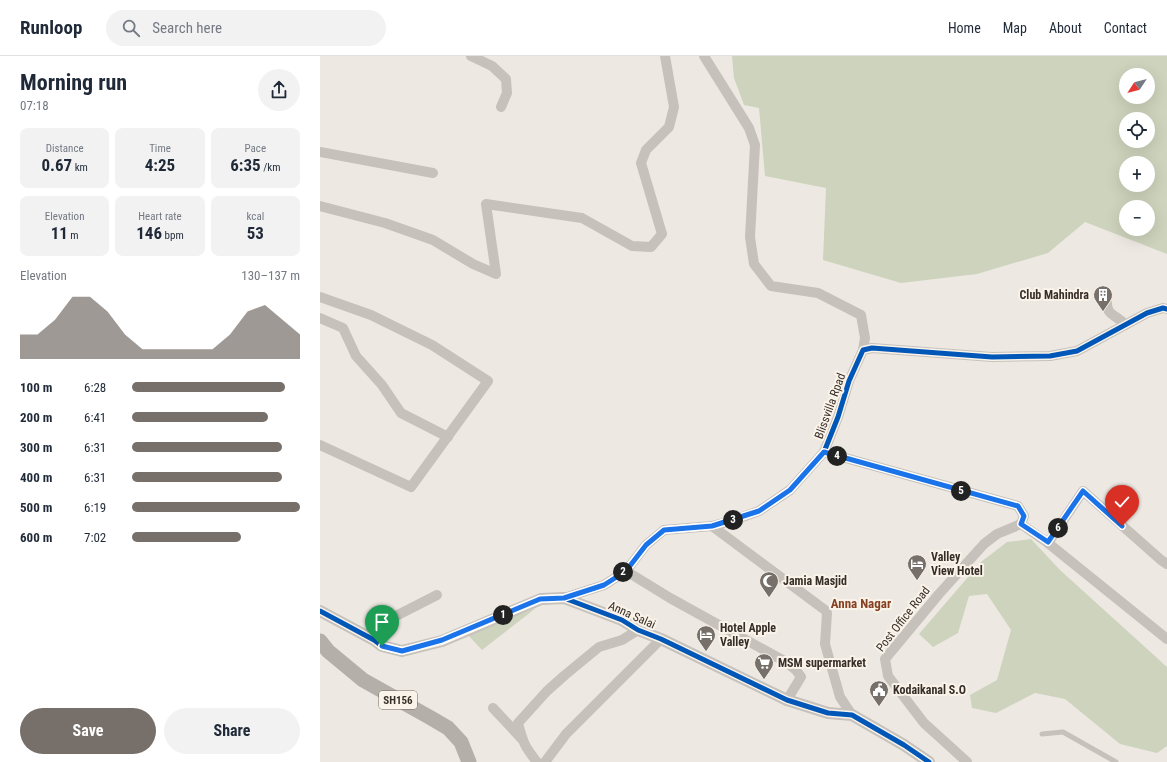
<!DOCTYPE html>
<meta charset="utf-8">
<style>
:root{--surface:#fff;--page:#f2f2f3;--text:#1f2937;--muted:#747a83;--line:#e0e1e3;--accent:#776f6a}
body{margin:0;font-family:"Roboto Condensed",sans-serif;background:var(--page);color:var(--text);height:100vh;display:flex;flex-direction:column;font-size:15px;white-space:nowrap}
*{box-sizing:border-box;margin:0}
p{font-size:13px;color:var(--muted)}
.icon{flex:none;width:22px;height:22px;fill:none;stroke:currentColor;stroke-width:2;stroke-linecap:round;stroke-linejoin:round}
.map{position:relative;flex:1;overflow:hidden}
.side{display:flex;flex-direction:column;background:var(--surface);width:320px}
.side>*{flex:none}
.needle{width:26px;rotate:234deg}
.controls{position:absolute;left:799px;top:12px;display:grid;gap:8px}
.controls a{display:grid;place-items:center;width:36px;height:36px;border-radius:50%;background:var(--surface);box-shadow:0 4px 16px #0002;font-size:20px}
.pin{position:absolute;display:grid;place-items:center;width:34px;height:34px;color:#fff;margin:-41px -17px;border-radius:50% 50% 50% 0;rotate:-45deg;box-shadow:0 0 4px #0007}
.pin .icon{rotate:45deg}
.km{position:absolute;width:20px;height:20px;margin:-10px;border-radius:50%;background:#222;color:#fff;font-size:11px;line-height:20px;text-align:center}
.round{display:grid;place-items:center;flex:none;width:42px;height:42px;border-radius:21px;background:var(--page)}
.headline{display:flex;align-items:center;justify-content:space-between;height:68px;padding:0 20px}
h1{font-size:22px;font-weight:700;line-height:30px}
.metrics{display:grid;grid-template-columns:repeat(3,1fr);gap:6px;height:68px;padding:4px 20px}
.metrics div{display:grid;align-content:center;border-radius:8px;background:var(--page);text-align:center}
.metrics b{font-size:17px;font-weight:700}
.metrics small{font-size:11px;font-weight:400}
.metrics p{font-size:11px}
.chart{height:112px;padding:8px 20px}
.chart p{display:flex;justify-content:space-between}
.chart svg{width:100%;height:72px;margin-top:4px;fill:var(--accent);opacity:.7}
.action{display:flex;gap:8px;margin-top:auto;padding:8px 20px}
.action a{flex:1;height:46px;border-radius:24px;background:var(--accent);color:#fff;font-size:16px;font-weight:700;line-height:46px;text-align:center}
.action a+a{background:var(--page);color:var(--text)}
ul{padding:0 20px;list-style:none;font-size:13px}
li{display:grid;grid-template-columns:64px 48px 1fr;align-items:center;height:30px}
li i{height:10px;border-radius:5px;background:var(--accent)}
header{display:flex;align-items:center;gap:24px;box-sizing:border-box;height:56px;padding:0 20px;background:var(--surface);border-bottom:1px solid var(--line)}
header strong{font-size:19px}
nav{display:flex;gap:22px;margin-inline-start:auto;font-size:14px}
.search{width:280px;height:36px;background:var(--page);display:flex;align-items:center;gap:10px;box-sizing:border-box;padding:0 14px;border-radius:22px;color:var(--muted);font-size:15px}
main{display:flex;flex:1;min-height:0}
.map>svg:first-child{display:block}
.green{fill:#cdd3bc;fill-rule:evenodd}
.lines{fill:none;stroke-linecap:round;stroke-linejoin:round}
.service{stroke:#c6c1bb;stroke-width:5}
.minor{stroke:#c6c1bb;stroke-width:10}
.tertiary{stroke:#c6c1bb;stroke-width:12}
.primary{stroke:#b5afaa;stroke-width:15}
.cycleway-casing{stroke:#faf3e9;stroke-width:8}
.cycleway{stroke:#0057b8;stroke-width:5}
.route-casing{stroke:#fff;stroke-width:8}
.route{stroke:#1a73e8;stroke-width:5}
.labels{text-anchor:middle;stroke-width:4;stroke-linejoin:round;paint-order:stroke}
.shield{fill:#faf3e9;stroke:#726963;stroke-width:1}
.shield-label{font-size:11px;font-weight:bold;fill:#372e29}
.poi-label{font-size:12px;font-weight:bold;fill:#372e29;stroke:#faf3e9;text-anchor:start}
.street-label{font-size:12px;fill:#372e29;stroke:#faf3e9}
.neighbourhood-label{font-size:13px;font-weight:bold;fill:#864022;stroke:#faf3e9}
</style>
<header>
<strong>Runloop</strong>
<div class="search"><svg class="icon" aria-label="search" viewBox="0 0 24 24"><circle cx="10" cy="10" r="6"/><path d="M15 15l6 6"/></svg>Search here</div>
<nav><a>Home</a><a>Map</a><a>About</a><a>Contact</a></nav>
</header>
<main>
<section class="side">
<div class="headline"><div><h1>Morning run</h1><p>07:18</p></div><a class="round"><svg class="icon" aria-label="share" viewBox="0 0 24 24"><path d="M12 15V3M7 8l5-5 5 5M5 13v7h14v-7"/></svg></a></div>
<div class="metrics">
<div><p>Distance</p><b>0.67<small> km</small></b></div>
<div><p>Time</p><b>4:25</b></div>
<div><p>Pace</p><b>6:35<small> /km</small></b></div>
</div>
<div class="metrics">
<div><p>Elevation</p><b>11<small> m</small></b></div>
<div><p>Heart rate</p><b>146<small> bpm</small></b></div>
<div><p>kcal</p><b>53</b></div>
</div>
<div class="chart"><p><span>Elevation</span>130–137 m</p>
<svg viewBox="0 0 160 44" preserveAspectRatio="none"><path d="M0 44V29L10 29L20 20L30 6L40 6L50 15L60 29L70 38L80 38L90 38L100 38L110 38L120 29L130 15L140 11L150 20L160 29V44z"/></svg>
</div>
<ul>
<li><b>100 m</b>6:28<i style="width:91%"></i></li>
<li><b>200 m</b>6:41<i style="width:81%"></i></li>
<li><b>300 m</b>6:31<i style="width:89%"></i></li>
<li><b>400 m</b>6:31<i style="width:89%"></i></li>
<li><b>500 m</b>6:19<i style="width:100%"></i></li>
<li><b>600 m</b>7:02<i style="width:65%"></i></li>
</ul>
<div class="action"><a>Save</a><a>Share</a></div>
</section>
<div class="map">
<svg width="847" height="706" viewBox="0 0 847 706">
<rect width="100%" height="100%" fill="#ede9e2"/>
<!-- green -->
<g class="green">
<path d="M412 0H847V198L765 166 728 197 657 218 581 227 503 204 506 132 445 120 439 52 424 49 414 22ZM806 19H828V41H806ZM806 63H828V85H806ZM806 107H828V129H806ZM806 151H828V173H806Z"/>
<polygon points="711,483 740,514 847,611 847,690 837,697 800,688 745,643 715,637 676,657 652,652 650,639 677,624 691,574 667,538 649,540 638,577 613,591 599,578 661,506 687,486"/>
<polygon points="216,552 162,594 147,578"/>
</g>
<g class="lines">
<!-- service -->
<polyline class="service" points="722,678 743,676 796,706"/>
<!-- minor -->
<g class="minor">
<polyline points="151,0 172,10 186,23 187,37 181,51"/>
<polyline points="384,0 429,72 435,89 430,181 434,208 451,230 498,237 541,259 545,282 543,294"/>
<polyline points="0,96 113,117"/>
<polyline points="0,150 65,167 113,184 153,208 176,218 166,148 262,162 312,190 331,191 342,178 321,107 326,94 349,71 354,51 345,0"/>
<polyline points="0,241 51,259 112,289 168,325 91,431 0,389"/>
<path d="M787 247C787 258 793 258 800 264 802 265 803 267 805 269"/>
<polyline points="0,262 23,272 36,300 62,329 81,357 128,381"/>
<polyline points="504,396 698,450 704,460 701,468"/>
<polyline points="701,468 728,487 847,583"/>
<polyline points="392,470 505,554 507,557 505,588 520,641 532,659"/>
<polyline points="728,487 763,435 841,504 847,508"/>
<polyline points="306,515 350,542 466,606 476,614 481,621 467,644"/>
<polyline points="244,542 284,529 306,515 326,489 344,474 392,470 414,464 439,455 470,434 504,396 518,361 529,325 543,294 552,292 672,301 730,300 757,295 827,257 843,252 847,253"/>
<polyline points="54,584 68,564 117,539"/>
<polyline points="173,652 201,682"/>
<path d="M217 706C205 691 203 687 198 667L227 635 245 619 279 591 302 584 318 574"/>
<polyline points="225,706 246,678 341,583"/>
<polyline points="647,706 604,667 568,620 565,603 619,538 664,488 677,478 701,468"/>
</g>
<!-- tertiary -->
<polyline class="tertiary" points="0,555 54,584 62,590 82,595 122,585 221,543 244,542 302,564 318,574 341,583 467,644 508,657 532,659 584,689 609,706"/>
<!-- primary -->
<polyline class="primary" points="0,585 8,595 43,624 111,662 128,672 141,686 149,706"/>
<!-- cycleway casing -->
<g class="cycleway-casing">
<g id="cycleway">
<polyline points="244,542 284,529 306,515 326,489 344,474 392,470 414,464 439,455 470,434 504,396 518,361 529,325 543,294 552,292 672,301 730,300 757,295 827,257 843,252 847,253"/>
<polyline points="0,555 54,584 62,590 82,595 122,585 221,543 244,542 302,564 318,574 341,583 467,644 508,657 532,659 584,689 609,706"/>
</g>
</g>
<!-- cycleway -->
<use href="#cycleway" class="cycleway"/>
</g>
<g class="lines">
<!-- route casing -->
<g class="route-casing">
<polyline id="route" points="62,590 82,595 122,584 220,543 244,542 284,529 306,515 326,489 344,474 392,470 439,455 470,434 504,396 698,450 704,460 701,468 728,486 763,435 802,470"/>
</g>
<!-- route -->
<use href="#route" class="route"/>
</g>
<!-- icons -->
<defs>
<g id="building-pin" transform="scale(1)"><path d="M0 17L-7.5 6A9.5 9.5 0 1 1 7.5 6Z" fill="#776f6a" stroke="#faf3e9"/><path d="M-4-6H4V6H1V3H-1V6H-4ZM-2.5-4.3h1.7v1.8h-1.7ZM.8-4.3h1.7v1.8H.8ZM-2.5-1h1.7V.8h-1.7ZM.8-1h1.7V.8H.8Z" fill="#fff"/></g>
<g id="hotel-pin" transform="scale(1)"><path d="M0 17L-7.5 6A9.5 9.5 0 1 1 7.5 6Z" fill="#776f6a" stroke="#faf3e9"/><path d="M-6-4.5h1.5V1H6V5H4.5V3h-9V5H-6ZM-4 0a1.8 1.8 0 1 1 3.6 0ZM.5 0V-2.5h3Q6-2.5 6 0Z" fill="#fff"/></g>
<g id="mosque-pin" transform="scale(1)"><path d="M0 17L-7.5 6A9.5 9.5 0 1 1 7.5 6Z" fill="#776f6a" stroke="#faf3e9"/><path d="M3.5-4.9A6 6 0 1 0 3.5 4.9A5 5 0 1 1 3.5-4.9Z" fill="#fff"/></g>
<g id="supermarket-pin" transform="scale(1)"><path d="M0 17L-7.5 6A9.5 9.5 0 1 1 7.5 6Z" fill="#776f6a" stroke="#faf3e9"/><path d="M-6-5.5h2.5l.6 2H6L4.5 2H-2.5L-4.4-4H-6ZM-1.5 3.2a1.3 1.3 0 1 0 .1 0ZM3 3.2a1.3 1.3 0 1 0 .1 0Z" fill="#fff"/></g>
<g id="civic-pin" transform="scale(1)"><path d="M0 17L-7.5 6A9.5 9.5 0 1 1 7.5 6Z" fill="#776f6a" stroke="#faf3e9"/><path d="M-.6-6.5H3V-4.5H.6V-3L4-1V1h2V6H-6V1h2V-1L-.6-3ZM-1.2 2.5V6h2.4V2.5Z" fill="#fff"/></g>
</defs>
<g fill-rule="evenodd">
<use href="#building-pin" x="783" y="239"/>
<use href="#hotel-pin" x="597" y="508"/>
<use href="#mosque-pin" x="449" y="525"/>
<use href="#hotel-pin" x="386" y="579"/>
<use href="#supermarket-pin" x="444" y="607"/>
<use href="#civic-pin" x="559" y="634"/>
</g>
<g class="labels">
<!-- shield labels -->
<rect class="shield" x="59" y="635" width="38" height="18" rx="3"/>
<g class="shield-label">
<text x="78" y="648">SH156</text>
</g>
<!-- poi labels -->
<g class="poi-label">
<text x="769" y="243" text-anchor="end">Club Mahindra</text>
<text x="611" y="505">Valley<tspan x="611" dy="14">View Hotel</tspan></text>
<text x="463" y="529">Jamia Masjid</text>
<text x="400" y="576">Hotel Apple<tspan x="400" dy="14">Valley</tspan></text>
<text x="458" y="611">MSM supermarket</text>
<text x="573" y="638">Kodaikanal S.O</text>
</g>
<!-- street labels -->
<g class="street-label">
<text transform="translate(510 350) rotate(-70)" y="4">Blissvilla Rpad</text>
<text transform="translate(312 559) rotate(24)" y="4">Anna Salai</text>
<text transform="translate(583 563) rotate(-52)" y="4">Post Office Road</text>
</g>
<!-- neighbourhood labels -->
<g class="neighbourhood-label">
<text x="541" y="552">Anna Nagar</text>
</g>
</g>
</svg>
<div class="controls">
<a><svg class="needle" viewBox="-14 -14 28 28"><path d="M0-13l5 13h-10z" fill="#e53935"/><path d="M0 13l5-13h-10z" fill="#747a83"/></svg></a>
<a><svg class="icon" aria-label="locate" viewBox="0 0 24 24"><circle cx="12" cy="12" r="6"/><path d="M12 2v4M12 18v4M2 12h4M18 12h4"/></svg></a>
<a>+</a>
<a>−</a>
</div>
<div class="pin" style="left:62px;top:590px;background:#1e9e55"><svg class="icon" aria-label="arrive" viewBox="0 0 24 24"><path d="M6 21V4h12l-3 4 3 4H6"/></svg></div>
<div class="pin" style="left:802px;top:470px;background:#d93025"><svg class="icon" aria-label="check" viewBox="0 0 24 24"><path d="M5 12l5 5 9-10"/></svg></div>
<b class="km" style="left:183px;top:559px">1</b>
<b class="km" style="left:303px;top:516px">2</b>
<b class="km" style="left:413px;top:464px">3</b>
<b class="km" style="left:517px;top:400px">4</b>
<b class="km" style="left:641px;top:435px">5</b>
<b class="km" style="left:738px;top:472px">6</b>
</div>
</main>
